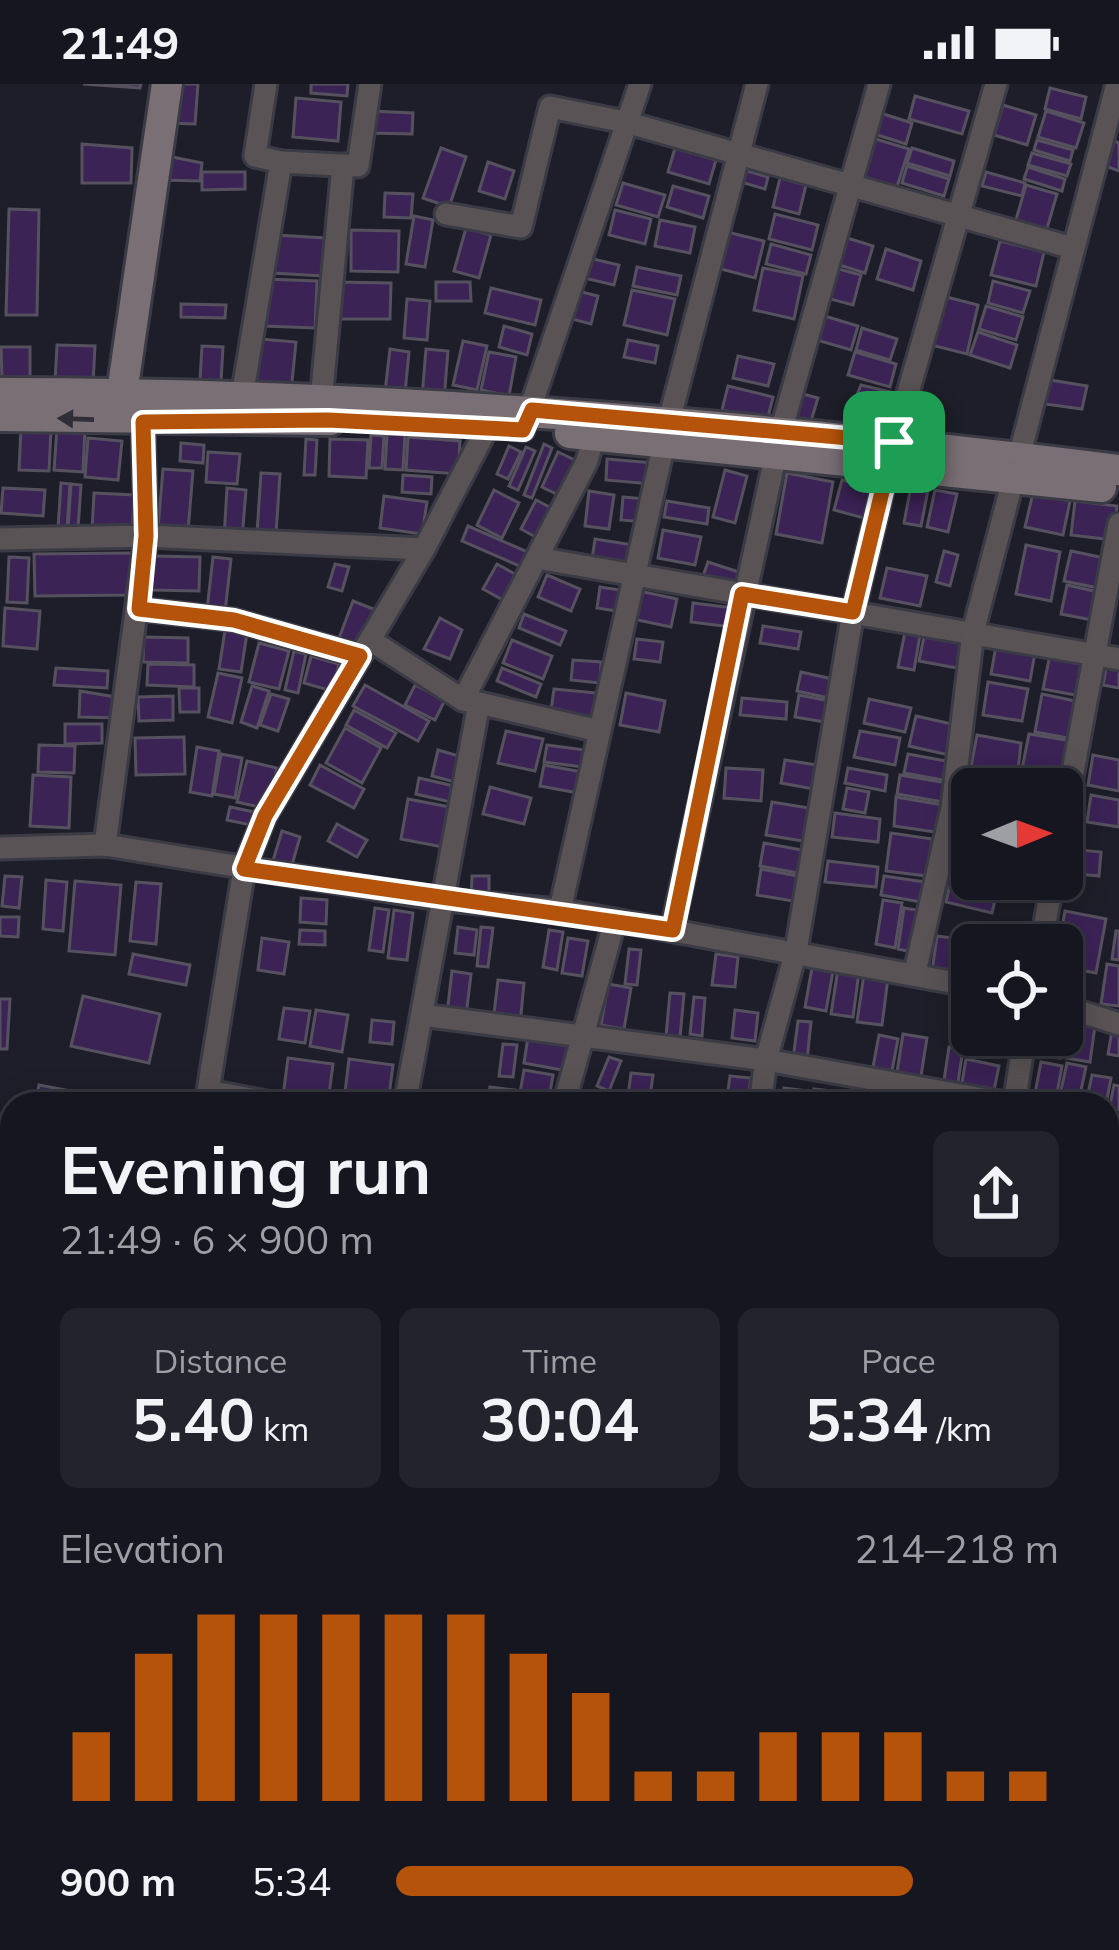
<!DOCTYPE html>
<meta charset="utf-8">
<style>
:root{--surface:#161620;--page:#23232d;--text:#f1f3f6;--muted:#9e9fa5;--line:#35353e;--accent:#b45309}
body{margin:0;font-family:Mulish,sans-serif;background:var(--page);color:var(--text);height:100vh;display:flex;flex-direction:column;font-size:45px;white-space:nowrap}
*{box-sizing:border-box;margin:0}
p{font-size:39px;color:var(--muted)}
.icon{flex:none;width:66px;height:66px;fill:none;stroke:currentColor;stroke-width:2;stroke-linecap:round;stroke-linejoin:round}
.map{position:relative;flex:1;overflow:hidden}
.panel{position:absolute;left:0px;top:1008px;width:1119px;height:858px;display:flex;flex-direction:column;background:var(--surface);border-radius:36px 36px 0 0;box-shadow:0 6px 30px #0003,0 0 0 3px var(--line)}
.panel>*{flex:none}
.needle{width:78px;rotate:89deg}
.tools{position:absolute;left:951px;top:684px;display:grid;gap:24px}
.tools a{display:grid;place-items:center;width:132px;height:132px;border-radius:18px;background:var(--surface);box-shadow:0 6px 30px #0003,0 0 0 3px var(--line);font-size:60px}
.pin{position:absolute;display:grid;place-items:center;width:102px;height:102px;color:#fff;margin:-51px;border-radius:24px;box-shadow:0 6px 18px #0006}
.round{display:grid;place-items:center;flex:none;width:126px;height:126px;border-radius:18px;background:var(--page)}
.overview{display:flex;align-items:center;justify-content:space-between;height:204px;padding:0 60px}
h1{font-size:66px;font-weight:700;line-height:90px}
.figures{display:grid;grid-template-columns:repeat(3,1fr);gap:18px;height:204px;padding:12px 60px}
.figures div{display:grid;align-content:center;border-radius:18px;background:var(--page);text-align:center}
.figures b{font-size:60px;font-weight:700}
.figures small{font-size:33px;font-weight:400}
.figures p{font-size:33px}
.chart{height:336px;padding:24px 60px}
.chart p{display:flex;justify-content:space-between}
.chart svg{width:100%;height:216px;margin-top:12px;stroke:var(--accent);stroke-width:6}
ul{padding:0 60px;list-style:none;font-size:39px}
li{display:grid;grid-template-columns:192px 144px 1fr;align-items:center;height:90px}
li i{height:30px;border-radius:15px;background:var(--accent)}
.status{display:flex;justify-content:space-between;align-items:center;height:84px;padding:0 60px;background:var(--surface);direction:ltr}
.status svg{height:33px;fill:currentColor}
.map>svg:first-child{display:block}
.building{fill:#3b2356;stroke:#56515e;stroke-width:3}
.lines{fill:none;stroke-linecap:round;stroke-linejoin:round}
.street-casing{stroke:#3b3b46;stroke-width:27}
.secondary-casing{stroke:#3b3b46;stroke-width:36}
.street{stroke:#595356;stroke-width:21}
.secondary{stroke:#796f75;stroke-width:30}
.oneway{fill:#302e39}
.route-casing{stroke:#fff;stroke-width:24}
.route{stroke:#b45309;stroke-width:15}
</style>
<div class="status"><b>21:49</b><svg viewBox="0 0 49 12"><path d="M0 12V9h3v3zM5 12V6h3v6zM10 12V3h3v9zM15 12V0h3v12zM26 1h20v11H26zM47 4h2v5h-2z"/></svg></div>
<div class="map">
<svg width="1119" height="1866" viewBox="0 0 1119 1866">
<rect width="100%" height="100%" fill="#1e1e2a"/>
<!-- building -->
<g class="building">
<polygon points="83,0 141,0 140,4"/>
<polygon points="170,0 198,0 195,40 166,39"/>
<polygon points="311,0 348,0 347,12 311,9"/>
<polygon points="1050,4 1086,13 1081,35 1045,25"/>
<polygon points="915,12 969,27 962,50 909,35"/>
<polygon points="296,14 341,18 338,57 293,53"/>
<polygon points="1003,21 1036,31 1027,61 994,51"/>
<polygon points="370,27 413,29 412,50 369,49"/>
<polygon points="874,27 912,39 906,60 868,48"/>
<polygon points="1046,27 1084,39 1076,64 1038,53"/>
<polygon points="869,53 909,65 896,106 857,94"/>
<polygon points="1037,56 1073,66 1070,77 1034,66"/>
<polygon points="1112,56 1119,59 1119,87 1106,82"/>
<polygon points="82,60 132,64 131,99 82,99"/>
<polygon points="441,64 466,73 449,123 423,114"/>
<polygon points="675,64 716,76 709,100 668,88"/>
<polygon points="912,64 954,77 950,92 907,79"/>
<polygon points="1032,69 1071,80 1067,92 1028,81"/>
<polygon points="167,72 202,79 200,97 161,96"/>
<polygon points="488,78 514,87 505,115 479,107"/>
<polygon points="907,82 949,95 944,112 902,99"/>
<polygon points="1028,83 1065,95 1062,107 1024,95"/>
<polygon points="744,86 768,93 765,105 741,98"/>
<polygon points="202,88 245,88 245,105 202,106"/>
<polygon points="986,88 1025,99 1022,112 982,102"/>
<polygon points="780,94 806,101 799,130 773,123"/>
<polygon points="623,99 665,111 658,133 616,121"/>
<polygon points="1026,101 1057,110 1046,148 1015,139"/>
<polygon points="673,102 709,112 703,134 667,123"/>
<polygon points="385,109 413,110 411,134 384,133"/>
<polygon points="9,125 39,126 37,231 6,231"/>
<polygon points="615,126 651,135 645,160 609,151"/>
<polygon points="775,130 818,141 812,166 769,155"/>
<polygon points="414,132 433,136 425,183 406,180"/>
<polygon points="660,136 695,143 690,169 655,162"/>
<polygon points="466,144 491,151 479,194 454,187"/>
<polygon points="351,146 399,147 398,188 351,187"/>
<polygon points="727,148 764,157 755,194 717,184"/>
<polygon points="276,151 325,154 323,192 273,189"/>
<polygon points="841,152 873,162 865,189 833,179"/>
<polygon points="1000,157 1044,168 1036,202 991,191"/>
<polygon points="771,160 811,171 806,190 766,180"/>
<polygon points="886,165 921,177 913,206 877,195"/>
<polygon points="589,174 619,181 614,201 584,194"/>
<polygon points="637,183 681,192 677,211 633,202"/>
<polygon points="831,183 861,191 853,221 823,213"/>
<polygon points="763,184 803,192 794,235 754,226"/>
<polygon points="265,195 317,197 315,244 264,242"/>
<polygon points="993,197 1030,207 1023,229 988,219"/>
<polygon points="334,198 391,199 390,235 334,235"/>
<polygon points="436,198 470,198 471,217 436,217"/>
<polygon points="491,204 541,216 535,241 485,229"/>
<polygon points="574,206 598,212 591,240 568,234"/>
<polygon points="632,206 675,215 667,251 624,241"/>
<polygon points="939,211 978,221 967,270 927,260"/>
<polygon points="407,215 430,217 427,256 404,254"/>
<polygon points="181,220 226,221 225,234 181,233"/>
<polygon points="986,222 1023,233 1016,256 979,245"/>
<polygon points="818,230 858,242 851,266 810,254"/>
<polygon points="504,242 532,250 527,271 499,263"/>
<polygon points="862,244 897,255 890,276 856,266"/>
<polygon points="978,248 1017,261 1010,284 970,271"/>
<polygon points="260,255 296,258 291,308 256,306"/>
<polygon points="628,256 658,262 655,279 624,273"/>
<polygon points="463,257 487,262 477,306 453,301"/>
<polygon points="57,261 95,262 93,299 55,298"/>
<polygon points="202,262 223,263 221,297 200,296"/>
<polygon points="1,263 30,263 30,297 2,297"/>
<polygon points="390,265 409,268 404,319 384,316"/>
<polygon points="426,265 448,267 444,315 422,313"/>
<polygon points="489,268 516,273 509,312 481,306"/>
<polygon points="855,268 896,280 890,303 848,291"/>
<polygon points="738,272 774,280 768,302 733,294"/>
<polygon points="1044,295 1087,302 1082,325 1038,319"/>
<polygon points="861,301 891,308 880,341 849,330"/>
<polygon points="728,302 773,313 767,337 722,326"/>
<polygon points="796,308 818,314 808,347 786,341"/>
<polygon points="21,344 51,346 49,387 19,386"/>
<polygon points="57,344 85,345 83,388 54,386"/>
<polygon points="387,350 405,351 403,386 385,385"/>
<polygon points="371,351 384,352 382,384 369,384"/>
<polygon points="408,353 460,357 458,390 406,386"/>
<polygon points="88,354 122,357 118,396 85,393"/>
<polygon points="306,355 317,356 315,391 304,391"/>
<polygon points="330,355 368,356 366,394 329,392"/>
<polygon points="181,359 204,361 203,379 180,377"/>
<polygon points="544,360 552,364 532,414 524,411"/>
<polygon points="509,362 521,368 508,395 497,390"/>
<polygon points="526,363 535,367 518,406 509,402"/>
<polygon points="208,368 240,370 237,400 206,398"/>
<polygon points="558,368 581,379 565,414 542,403"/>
<polygon points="607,375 655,379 651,400 606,396"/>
<polygon points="163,385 193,387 188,447 158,444"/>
<polygon points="725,386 747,392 735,439 713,433"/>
<polygon points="261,389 280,390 276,450 257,449"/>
<polygon points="787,389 833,398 822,459 776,450"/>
<polygon points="403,391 432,393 431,410 402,408"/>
<polygon points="842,396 879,405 871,436 834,426"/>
<polygon points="61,399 70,400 67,445 58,444"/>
<polygon points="71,400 81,401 78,445 68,444"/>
<polygon points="911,402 928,406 921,442 904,439"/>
<polygon points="3,404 45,406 43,432 1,429"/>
<polygon points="227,404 246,406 242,455 224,454"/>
<polygon points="494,406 519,419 502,454 477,441"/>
<polygon points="935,406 957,410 948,448 927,443"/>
<polygon points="589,407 614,411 609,445 585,442"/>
<polygon points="94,409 134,411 132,449 92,446"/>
<polygon points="1033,409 1070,417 1063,451 1025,443"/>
<polygon points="384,412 427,418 422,450 380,444"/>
<polygon points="623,413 646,415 644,438 621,436"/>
<polygon points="536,416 557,427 541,456 521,445"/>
<polygon points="667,417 709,424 707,440 664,433"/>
<polygon points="1075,417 1117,422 1113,456 1071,451"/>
<polygon points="468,442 530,469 524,484 462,457"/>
<polygon points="663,446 701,453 695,481 658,474"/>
<polygon points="595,455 633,461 628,495 590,489"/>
<polygon points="1026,461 1060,468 1051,517 1016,510"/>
<polygon points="944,467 958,471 950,502 936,498"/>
<polygon points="1071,467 1109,475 1103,505 1064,497"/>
<polygon points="133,469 133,511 35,512 34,470"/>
<polygon points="152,472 200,473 199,507 151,506"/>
<polygon points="9,473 29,474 27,519 7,518"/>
<polygon points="213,473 231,475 225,528 207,526"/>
<polygon points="708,478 745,490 740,506 702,495"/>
<polygon points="335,480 349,483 342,507 328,503"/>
<polygon points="497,480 524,495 510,520 483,505"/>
<polygon points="887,484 927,492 920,522 880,514"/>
<polygon points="547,491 580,505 571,527 538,513"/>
<polygon points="1067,501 1103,509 1097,537 1061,530"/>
<polygon points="600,503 626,507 623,528 597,524"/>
<polygon points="639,507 677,515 671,543 633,535"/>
<polygon points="353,517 376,526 361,566 338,557"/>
<polygon points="693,519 734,524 732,543 691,538"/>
<polygon points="5,524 40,527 37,565 3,562"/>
<polygon points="524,530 566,547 560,561 519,544"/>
<polygon points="440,534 462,546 450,575 424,565"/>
<polygon points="763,542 801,548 798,565 760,559"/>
<polygon points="225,546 247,549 241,588 219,585"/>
<polygon points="905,548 920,551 914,586 898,583"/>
<polygon points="925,548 963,555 957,584 919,577"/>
<polygon points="144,553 188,554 188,579 143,578"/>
<polygon points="637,555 663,558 660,578 634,575"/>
<polygon points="512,556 552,572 543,595 503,579"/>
<polygon points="997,556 1036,563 1030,597 991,590"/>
<polygon points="259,559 289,567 279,605 249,598"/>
<polygon points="1052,561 1084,567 1075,611 1043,605"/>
<polygon points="294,567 306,570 298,609 285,606"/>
<polygon points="311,572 339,580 332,607 304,599"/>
<polygon points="573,576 601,578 600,599 571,596"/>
<polygon points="1107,579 1119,582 1119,604 1103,601"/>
<polygon points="148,580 194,581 194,603 147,601"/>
<polygon points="56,584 108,587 107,604 54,601"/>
<polygon points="502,584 541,600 536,613 497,597"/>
<polygon points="801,588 837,596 833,615 797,607"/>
<polygon points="218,589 242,594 232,639 208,633"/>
<polygon points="988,598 1028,605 1022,637 983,631"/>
<polygon points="365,601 429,637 418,657 353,622"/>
<polygon points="415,601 445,616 435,636 405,621"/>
<polygon points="252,602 269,607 257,644 241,638"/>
<polygon points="179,604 199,604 199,628 180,628"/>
<polygon points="554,605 597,609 594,638 550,633"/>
<polygon points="80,607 122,614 121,634 79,633"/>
<polygon points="626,609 665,617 659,648 620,641"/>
<polygon points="271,610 289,615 278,647 260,641"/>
<polygon points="1042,610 1075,617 1068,654 1035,648"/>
<polygon points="799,611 835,618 831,639 795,633"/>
<polygon points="173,612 173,636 139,637 138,613"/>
<polygon points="742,614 787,618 786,635 740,631"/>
<polygon points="869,615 911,624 905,648 864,639"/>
<polygon points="354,626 396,649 387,664 346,641"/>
<polygon points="916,632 956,641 949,671 909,662"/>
<polygon points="65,640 102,640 102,659 65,660"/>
<polygon points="345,644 381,664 362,699 326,679"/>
<polygon points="506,647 543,655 535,687 498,679"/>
<polygon points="860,647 900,654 895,681 854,673"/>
<polygon points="1029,650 1072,657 1065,693 1022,685"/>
<polygon points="977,651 1021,659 1016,705 966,709"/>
<polygon points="184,653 185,690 136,691 135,654"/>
<polygon points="39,661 75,662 74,689 38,688"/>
<polygon points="547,661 585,666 583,683 544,678"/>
<polygon points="197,663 219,667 212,712 190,708"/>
<polygon points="438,666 466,674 459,699 432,692"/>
<polygon points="221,670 242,674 235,714 214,710"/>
<polygon points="908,670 946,677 943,696 904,689"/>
<polygon points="1093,671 1119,676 1119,707 1088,701"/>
<polygon points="785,676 823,682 819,706 781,699"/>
<polygon points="247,677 277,684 268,725 237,718"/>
<polygon points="320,681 364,705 354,724 310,701"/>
<polygon points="544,681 582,688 578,709 540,702"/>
<polygon points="726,684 763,686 761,717 724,714"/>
<polygon points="848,684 887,691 885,707 845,699"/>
<polygon points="1021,690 1059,697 1058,705 1019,705"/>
<polygon points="33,691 71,693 69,744 30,742"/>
<polygon points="900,691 947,699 943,718 897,710"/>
<polygon points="419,694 458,703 455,719 416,710"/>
<polygon points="490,703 531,714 524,740 483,730"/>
<polygon points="847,704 869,708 865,729 843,725"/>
<polygon points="1091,711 1119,716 1119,743 1087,738"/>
<polygon points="896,713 943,721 942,749 894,742"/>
<polygon points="408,715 455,724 448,764 401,755"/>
<polygon points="772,718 815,725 809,758 766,751"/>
<polygon points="230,723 259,729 256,742 227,736"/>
<polygon points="835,729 880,735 878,758 832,753"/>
<polygon points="965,738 972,739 972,774 959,771"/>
<polygon points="337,740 367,756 357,773 328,757"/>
<polygon points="282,747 300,753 290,788 271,783"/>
<polygon points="891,749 932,755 927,792 886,787"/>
<polygon points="764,759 807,767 803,790 760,782"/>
<polygon points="1080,766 1101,768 1099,792 1077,790"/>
<polygon points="828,777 878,783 876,803 825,798"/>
<polygon points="955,778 972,782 972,795 1000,795 992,829 946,818"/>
<polygon points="761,785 803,793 799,818 757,811"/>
<polygon points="5,792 22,793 19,824 2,822"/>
<polygon points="472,792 489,792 489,815 471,815"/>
<polygon points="884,792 925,798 921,818 881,811"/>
<polygon points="46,796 67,798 63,847 43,845"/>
<polygon points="75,797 121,801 115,871 69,867"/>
<polygon points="136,798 161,800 156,860 130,857"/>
<polygon points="301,814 327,816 326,840 300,838"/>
<polygon points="883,816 902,819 895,864 876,860"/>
<polygon points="375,824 389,826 383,868 369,866"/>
<polygon points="904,824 923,827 916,869 898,865"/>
<polygon points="394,826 413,829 407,876 388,874"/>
<polygon points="1065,827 1106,835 1096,889 1062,883 1059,861"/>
<polygon points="0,833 19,833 18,853 0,852"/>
<polygon points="458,843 477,846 474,871 455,869"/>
<polygon points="481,843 493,844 488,883 477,882"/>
<polygon points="300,846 325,847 325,861 299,860"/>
<polygon points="549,846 563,848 557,886 543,883"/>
<polygon points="1116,847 1119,847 1119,876 1112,875"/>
<polygon points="937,852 983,858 972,861 972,894 932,888"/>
<polygon points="262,854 289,858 284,890 258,886"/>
<polygon points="568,854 588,857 582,892 562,889"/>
<polygon points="629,865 641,866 637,901 625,900"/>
<polygon points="133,870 190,881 186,901 129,890"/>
<polygon points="716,870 738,873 735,903 712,901"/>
<polygon points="1107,880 1119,882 1119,922 1101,920"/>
<polygon points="812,884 833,887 826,927 805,923"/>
<polygon points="838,885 859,888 853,933 831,930"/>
<polygon points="452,887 471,890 466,932 447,930"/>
<polygon points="864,890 888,894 882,941 857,938"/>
<polygon points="498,896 524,899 520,941 493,938"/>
<polygon points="608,900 631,904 624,945 601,941"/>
<polygon points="670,909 684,910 680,953 666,952"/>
<polygon points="83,912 160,930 149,979 71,962"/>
<polygon points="694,913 705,914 702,952 690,950"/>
<polygon points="0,915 10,915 7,965 0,965"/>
<polygon points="284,924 310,927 305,959 279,955"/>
<polygon points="316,926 348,931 342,968 310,962"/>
<polygon points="735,926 758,929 755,957 732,954"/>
<polygon points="1062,932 1066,933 1060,974 1036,970 1038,951 1062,951"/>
<polygon points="372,936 394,938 392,960 370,958"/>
<polygon points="798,937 811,938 807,976 793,975"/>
<polygon points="1072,938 1095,942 1090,978 1066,974"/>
<polygon points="1112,947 1119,948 1119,972 1108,970"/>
<polygon points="968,949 993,953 991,969 966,965"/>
<polygon points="903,950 927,954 920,998 896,995"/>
<polygon points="879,951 898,955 891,992 872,988"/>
<polygon points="528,953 571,961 567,987 524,979"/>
<polygon points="503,960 517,961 513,993 499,992"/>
<polygon points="949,963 963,965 957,1005 943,1003"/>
<polygon points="609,973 621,977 609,1007 597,1002"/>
<polygon points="288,974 333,980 328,1018 283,1012"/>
<polygon points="349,975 393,981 388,1020 344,1017"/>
<polygon points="966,975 999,982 993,1011 961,1004"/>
<polygon points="1041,978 1062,982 1055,1020 1033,1020"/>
<polygon points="1067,979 1086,983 1078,1020 1058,1020"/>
<polygon points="524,986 553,991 548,1020 518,1020"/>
<polygon points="631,989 653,991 649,1020 627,1020"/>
<polygon points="1092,991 1111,994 1106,1020 1086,1020"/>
<polygon points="730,992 751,994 747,1020 726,1020"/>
<polygon points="39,1001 81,1009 79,1020 35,1020"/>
<polygon points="1114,1001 1119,1002 1119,1028 1109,1026"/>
<polygon points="490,1003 515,1006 513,1020 487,1020"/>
<polygon points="784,1004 808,1007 807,1020 782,1020"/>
<polygon points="814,1005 824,1006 823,1020 812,1020"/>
<polygon points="828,1010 849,1013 848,1020 827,1020"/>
<polygon points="12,1358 12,1374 0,1377 0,1362"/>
<polygon points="1107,1365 1119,1373 1107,1393"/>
<polygon points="1119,1435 1119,1473 1107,1463 1107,1450"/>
<polygon points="1107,1470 1119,1482 1110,1492 1107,1489"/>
<polygon points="1110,1627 1119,1637 1119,1658 1113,1663 1107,1655"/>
<polygon points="0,1700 7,1700 8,1726 0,1726"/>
<polygon points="1113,1747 1119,1752 1119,1785 1107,1775 1107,1753"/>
<polygon points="0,1779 12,1783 12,1803 0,1799"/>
<polygon points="0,1801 12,1805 13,1866 0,1866"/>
<polygon points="636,1854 671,1854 664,1866 629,1866"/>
<polygon points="737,1854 772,1854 762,1866 746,1866"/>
<polygon points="896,1854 916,1854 927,1866 884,1866"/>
<polygon points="923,1854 950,1854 960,1864 935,1866"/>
<polygon points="1029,1854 1055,1854 1068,1866 1018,1866"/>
</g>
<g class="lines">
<!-- street casing -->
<g class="street-casing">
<g id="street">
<polyline points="281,78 358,82 370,0"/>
<polyline points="446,130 521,143 550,23 625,38 1073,164"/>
<polyline points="242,313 281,78 255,72 266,0"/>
<polyline points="321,317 343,81"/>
<polyline points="523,346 640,0"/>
<polyline points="0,455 146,452 424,465"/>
<polyline points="537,474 1119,575"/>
<polyline points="138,525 234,536 360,572"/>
<polyline points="370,556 463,616"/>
<polyline points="479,619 463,616 587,377 597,341"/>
<polyline points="1062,747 1119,440"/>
<polyline points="105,761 146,452 143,338"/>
<polyline points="0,764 105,761 445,816 560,826 972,902"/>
<polyline points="560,826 669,337 757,0"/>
<polyline points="672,846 780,351 879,0"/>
<polyline points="1041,861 1053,795"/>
<polyline points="915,888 952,724 973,548 1117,0"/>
<polyline points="1062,922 1119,940"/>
<polyline points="422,931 766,976 1011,1020"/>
<polyline points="277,1020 208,1007 244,785 265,732 424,465 487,344"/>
<polyline points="405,1020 479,619 599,647"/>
<polyline points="564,1020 615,836"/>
<polyline points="760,1020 766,976 796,867 853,528 894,358 996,0"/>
<polyline points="1014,1020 1025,951"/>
<polyline points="1107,1039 1119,1041"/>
<polyline points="0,1106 12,1108"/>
<polyline points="0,1216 12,1219"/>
<polyline points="1107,1510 1119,1496"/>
<polyline points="0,1596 12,1595"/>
<polyline points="1107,1617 1119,1603"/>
<polyline points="1107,1715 1119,1701"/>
<polyline points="0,1736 12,1738"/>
<polyline points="1107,1827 1119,1814"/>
<polyline points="143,1854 177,1866"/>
<polyline points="611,1854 620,1862"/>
<polyline points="47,1866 55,1854"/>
<polyline points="700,1866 714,1854"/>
<polyline points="887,1866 897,1854"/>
<polyline points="975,1866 986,1854"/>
<polyline points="1072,1866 1083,1854"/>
</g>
</g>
<!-- secondary casing -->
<g class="secondary-casing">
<g id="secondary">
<path d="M0 309C374 309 748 340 1119 386"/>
<polyline points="122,309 167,0"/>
<polyline points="0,332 330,336"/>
<polyline points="570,349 1101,403"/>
</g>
</g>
<!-- street -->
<use href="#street" class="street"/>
<!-- secondary -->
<use href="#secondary" class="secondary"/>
</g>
<!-- one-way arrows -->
<defs><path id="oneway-solid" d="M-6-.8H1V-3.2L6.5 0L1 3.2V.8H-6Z" transform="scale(3)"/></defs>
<use class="oneway" href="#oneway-solid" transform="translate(76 335) rotate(-178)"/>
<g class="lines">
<!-- route casing -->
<g class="route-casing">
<polygon id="route" points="532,326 894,358 853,528 742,510 673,846 244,785 265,732 360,572 234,536 139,525 146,452 143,338 328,336 523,346"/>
</g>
<!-- route -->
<use href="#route" class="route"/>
</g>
</svg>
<div class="tools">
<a><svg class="needle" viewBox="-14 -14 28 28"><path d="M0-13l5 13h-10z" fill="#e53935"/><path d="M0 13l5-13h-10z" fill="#9e9fa5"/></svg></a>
<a><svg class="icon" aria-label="locate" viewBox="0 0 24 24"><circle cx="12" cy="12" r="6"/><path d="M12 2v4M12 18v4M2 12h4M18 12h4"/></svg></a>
</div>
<div class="pin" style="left:894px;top:358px;background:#1e9e55"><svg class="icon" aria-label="arrive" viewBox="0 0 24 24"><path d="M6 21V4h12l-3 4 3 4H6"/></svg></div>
<section class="panel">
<div class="overview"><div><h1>Evening run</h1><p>21:49 · 6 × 900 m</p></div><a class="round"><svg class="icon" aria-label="share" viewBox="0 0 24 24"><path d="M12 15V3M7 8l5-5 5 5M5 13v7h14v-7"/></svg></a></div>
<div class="figures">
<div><p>Distance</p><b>5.40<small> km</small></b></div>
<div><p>Time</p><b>30:04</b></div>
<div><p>Pace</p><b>5:34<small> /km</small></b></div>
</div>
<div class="chart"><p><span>Elevation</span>214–218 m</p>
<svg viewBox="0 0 160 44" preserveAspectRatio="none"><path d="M5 44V30M15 44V14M25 44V6M35 44V6M45 44V6M55 44V6M65 44V6M75 44V14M85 44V22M95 44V38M105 44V38M115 44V30M125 44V30M135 44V30M145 44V38M155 44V38"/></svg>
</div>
<ul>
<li><b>900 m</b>5:34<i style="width:78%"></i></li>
</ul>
</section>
</div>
